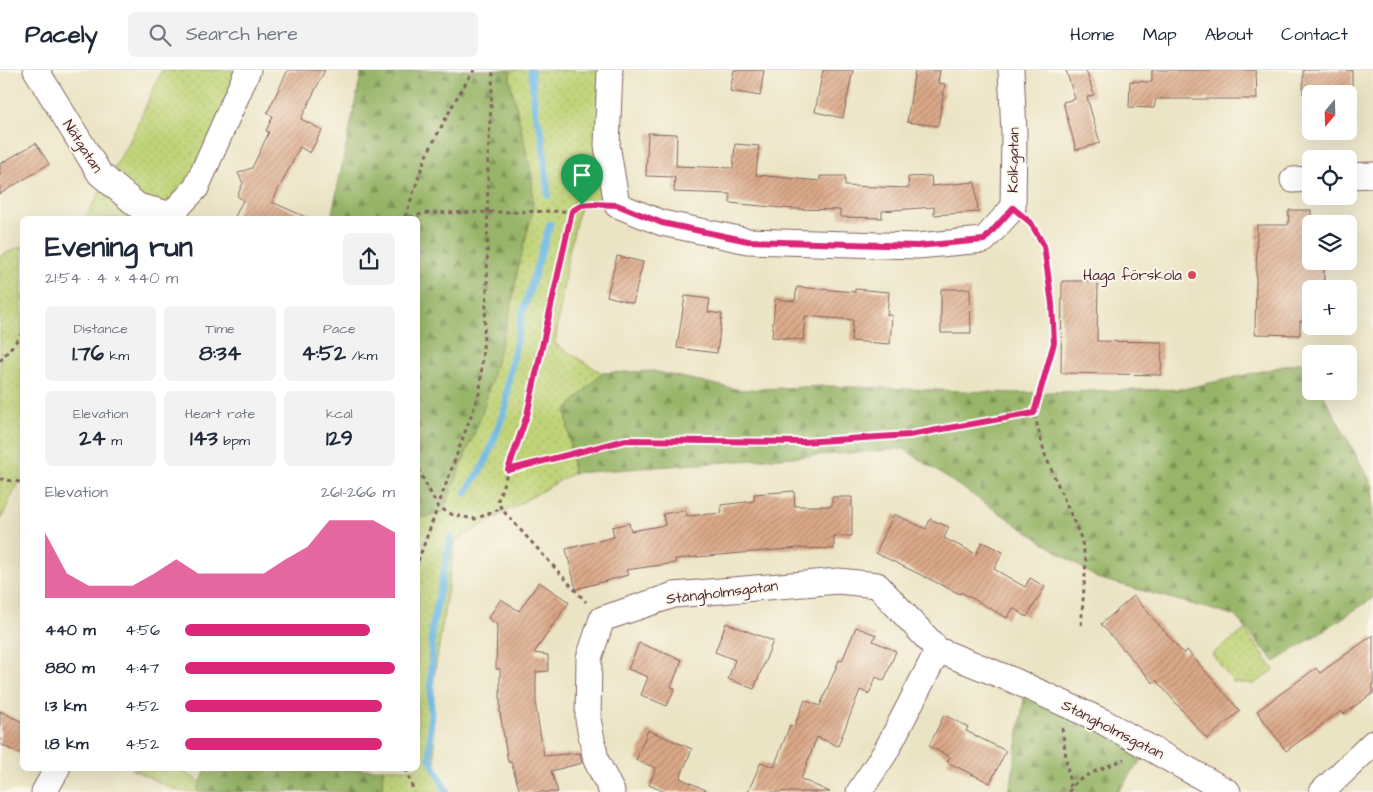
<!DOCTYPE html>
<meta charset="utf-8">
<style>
:root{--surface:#fff;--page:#f2f2f3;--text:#1f2937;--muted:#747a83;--line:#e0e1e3;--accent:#db2777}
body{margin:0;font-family:"Architects Daughter",sans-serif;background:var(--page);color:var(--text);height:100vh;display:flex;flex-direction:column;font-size:19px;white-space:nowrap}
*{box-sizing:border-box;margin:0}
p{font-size:16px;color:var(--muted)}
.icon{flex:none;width:28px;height:28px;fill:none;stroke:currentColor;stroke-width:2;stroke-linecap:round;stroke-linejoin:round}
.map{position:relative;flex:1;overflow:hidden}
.sheet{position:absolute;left:20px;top:146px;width:400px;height:555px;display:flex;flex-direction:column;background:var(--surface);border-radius:8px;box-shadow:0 5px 20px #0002}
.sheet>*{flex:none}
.needle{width:32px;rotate:199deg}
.tools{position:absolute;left:1302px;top:15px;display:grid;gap:10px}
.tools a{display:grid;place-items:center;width:55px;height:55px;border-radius:8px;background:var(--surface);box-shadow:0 5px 20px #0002;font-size:25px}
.pin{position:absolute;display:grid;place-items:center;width:42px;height:42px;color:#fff;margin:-51px -21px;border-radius:50% 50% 50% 0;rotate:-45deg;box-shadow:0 0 5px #0007}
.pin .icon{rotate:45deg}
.round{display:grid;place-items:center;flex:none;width:52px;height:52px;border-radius:8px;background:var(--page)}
.headline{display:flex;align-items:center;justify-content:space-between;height:85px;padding:0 25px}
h1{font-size:28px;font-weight:800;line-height:38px}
.stats{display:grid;grid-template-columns:repeat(3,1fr);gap:8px;height:85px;padding:5px 25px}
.stats div{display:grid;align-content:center;border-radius:8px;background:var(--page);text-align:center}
.stats b{font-size:21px;font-weight:800}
.stats small{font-size:14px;font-weight:400}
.stats p{font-size:14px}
.chart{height:140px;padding:10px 25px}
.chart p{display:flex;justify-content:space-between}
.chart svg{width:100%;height:90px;margin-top:5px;fill:var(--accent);opacity:.7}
ul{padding:0 25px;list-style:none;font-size:16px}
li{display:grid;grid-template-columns:80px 60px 1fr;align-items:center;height:38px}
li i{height:12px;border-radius:6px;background:var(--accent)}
header{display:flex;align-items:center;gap:30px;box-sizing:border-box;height:70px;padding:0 25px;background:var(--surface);border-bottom:1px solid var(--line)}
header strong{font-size:24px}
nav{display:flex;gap:28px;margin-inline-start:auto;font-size:18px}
.search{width:350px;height:45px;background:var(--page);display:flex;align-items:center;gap:12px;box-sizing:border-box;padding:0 18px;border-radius:8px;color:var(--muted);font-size:19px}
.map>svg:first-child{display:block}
.green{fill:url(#green-dots);stroke:#847951}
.forest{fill:url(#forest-firs);stroke:#706a4a}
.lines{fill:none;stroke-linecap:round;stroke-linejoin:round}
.stream{stroke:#6bb8e5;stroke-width:7}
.building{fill:url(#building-hatch)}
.minor-casing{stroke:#826461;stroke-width:27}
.path{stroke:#826461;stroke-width:3;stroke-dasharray:4 4;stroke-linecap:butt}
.minor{stroke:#fff;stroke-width:25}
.route-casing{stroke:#fff;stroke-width:10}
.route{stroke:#db2777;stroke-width:6}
.poi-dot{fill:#d1495b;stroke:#fbf7ec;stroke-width:2}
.labels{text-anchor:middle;stroke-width:4;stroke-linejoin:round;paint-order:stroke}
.street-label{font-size:15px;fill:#4a1f2b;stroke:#fbf7ec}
.poi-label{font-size:15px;fill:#4a1f2b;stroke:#fbf7ec;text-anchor:end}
</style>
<header>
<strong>Pacely</strong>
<div class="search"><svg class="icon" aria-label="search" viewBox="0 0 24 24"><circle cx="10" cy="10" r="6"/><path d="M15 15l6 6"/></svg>Search here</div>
<nav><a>Home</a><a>Map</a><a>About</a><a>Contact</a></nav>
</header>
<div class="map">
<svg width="1373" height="722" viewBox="0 0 1373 722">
<defs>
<pattern id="green-dots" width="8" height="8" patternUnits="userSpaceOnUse" patternTransform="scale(1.25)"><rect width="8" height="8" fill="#bfd377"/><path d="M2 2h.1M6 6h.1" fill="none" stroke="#a6b567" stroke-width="1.8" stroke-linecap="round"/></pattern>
<pattern id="forest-firs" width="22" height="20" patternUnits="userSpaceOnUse" patternTransform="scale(1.25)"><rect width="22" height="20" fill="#97b568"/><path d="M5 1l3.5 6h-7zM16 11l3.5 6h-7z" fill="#7d9356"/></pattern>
<pattern id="building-hatch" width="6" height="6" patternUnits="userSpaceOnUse" patternTransform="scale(1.25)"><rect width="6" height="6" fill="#dba988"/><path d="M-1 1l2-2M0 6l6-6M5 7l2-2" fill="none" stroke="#b4896f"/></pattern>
</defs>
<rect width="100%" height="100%" fill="#fbf7ec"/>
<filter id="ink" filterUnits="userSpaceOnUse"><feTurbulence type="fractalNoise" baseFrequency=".02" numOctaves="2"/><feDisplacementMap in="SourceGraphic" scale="10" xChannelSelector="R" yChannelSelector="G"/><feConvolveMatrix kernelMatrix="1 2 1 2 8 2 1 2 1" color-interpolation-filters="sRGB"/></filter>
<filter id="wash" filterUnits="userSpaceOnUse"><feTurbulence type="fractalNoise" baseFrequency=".0096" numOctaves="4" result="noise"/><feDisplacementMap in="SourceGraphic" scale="20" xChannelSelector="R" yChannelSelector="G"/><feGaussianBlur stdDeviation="1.12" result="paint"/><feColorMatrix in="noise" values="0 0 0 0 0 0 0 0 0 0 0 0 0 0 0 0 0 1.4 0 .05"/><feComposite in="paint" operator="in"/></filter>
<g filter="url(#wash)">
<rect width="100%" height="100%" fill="#ebe4c4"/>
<!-- green -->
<g class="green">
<polygon points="162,0 247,0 172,149 80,149 86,146 130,71"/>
<polygon points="510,0 609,0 617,135 593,134 580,136 568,186 555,274 602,303 566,340 573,403 455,471 431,627 436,702 447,722 385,722 382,716 383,699 418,699 418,448 442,443 512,233 518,198"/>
<polygon points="22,176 22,408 9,431 0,452 0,186"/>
<polygon points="1245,560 1274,600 1254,614 1233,612 1212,584"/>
<polygon points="131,699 178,699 201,712 197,722 180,722"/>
</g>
<!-- forest -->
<g class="forest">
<polygon points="362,0 510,0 510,10 532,106 533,140 518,198 512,233 482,344 442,443 418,448 418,149 331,149"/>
<polygon points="1306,291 1311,302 1311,321 1321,321 1373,416 1373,528 1275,592 1235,546 1097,508 904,379 573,403 566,340 602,303 653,301 740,320 826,316 1013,323 1184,319"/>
<polygon points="1026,615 1149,679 1118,722 1007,722 1011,715"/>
<polygon points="206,699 383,699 382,716 385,722 197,722"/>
</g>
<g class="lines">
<!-- stream -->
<g class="stream">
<polyline points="531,0 535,42 542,65 548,125"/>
<polyline points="466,423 486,391 506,336 508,312 522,245 550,154"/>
<polyline points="447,722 430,689 432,558 451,467"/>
</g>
</g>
<g id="blocks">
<!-- building -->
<g class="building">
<polygon points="288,0 325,0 301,49 322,60 310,83 300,77 272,132 310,149 234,149 243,130 237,126 243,113 238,103 252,98 269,62 266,61 273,46 267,43"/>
<polygon points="734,0 764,0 760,26 730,21"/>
<polygon points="823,0 853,0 843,48 815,42"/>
<polygon points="915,0 940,0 938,13 945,14 938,56 907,52"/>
<polygon points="1066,0 1086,0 1094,25 1087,27 1100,73 1076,80 1063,32 1075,29"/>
<polygon points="1152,0 1256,0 1257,29 1156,29 1154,38 1129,37 1130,11 1152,12"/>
<rect x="1303" y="0" width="49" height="24"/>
<polygon points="648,63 677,64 676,96 733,98 735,74 759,76 756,105 820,111 820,106 845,106 845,116 909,118 908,107 931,106 932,116 975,112 978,142 934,145 934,137 882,141 882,148 840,147 840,140 793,139 730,133 730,124 674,122 675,107 646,106"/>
<polygon points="36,73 49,94 0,124 0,94"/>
<polygon points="1289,140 1311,140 1311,191 1324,191 1324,219 1311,219 1311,251 1300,251 1300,265 1255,264 1257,155 1288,155"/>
<polygon points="617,186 643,192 633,233 607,226"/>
<polygon points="1062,211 1098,211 1097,271 1162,272 1161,305 1061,303"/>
<polygon points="797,217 855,222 855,219 889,222 887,245 892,245 890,274 851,271 853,250 805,246 803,270 772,267 775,229 795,231"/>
<polygon points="941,219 970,219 971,263 941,263"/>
<polygon points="685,226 710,229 708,242 722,244 717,283 677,278"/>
<polygon points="794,421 795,436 832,436 832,427 852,427 852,466 834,466 834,479 798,478 675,489 675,493 626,500 628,505 576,519 566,479 614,467 612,457 629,453 631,461 665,455 663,444 685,440 687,446 722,443 721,435 754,431 754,424"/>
<polygon points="894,444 926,459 930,449 949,457 944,468 976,484 982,472 1003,482 994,499 1025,517 1030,508 1045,517 1027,547 1013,538 1007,548 961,522 960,524 876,483"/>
<polygon points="539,512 569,532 534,583 548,585 548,601 536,602 536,639 544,686 580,683 582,693 551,701 558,722 520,722 511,692 508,692 500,643 500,599 496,599 497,554 488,548 501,529 519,541"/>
<polygon points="1134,526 1184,584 1187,580 1240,641 1207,669 1156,610 1153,613 1101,554"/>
<polygon points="726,553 773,571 754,619 728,609 735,590 715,582"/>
<polygon points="856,557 876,565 873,571 896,581 884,611 876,607 869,624 860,620 838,676 817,667 801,709 830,722 748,722 761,692 774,697 790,655 794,657 805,630 820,636 839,590 842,591"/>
<polygon points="1373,565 1373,623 1344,644 1341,641 1286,681 1257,641 1316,598 1320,603"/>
<polygon points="639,573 682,590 671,617 675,618 667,636 641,625 648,607 628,599"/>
<polygon points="0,641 22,652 22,685 0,674"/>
<polygon points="944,645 968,657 966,661 1006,681 990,713 947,692 950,687 929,676"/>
<polygon points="648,660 692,679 680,708 710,722 665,722 649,715 656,698 636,690"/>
</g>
</g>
</g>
<g filter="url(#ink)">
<use href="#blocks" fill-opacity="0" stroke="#826461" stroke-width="1"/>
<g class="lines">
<!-- minor casing -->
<g class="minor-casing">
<g id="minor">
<polyline points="36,0 100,104 138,136 173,145"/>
<polyline points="610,0 607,75 617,135 662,153 748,171 917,176 984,170 1013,138 1014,63 1011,0"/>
<polyline points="1349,106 1373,105"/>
<polyline points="1293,110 1311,109"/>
<polyline points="172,149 179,136 196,118 248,0"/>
<polyline points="44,722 57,699"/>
<polyline points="612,722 596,690 588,649 589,588 602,549 674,525 838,511 877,515 938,580 1015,611 1102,651 1228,722"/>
<polyline points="859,722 885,683 938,580"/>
<polyline points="1322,722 1373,673"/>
</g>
</g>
<!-- path -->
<g class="path">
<polyline points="572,141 527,345 498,430 500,436 506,444 586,532"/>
<polyline points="405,147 426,86 456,29 474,0"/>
<polyline points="402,149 427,143 572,141 582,135 593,134"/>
<polyline points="1030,152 1044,176 1052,234 1054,273 1034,343 1045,385 1081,468 1086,491 1081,557"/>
<polyline points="0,291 22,264"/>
<polyline points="418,399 438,437 453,445 475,449 502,438"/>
<polyline points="508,400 626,370 803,372 909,365 1034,343"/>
<polyline points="0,409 20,412"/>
<polyline points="418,491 480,321 487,221 488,89 493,0"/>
<polyline points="1062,658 1070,717"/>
<polyline points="406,699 414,722"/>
<path d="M1069 722C1074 706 1109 697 1124 689"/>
</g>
<!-- minor -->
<use href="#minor" class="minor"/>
</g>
</g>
<g class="lines" filter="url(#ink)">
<!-- route casing -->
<g class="route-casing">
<polygon id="route" points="591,134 617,135 662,153 748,171 917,176 984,170 1013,138 1031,153 1044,176 1052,234 1054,273 1034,343 909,365 803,372 626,370 508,400 527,345 572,141 582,135"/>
</g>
<!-- route -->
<use href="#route" class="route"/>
</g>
<!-- markers -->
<circle class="poi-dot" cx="1192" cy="205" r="5"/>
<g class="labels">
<!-- street labels -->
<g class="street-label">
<text transform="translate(83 76) rotate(57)" y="5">Nätgatan</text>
<text transform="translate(1013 90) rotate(-89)" y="5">Kolkgatan</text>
<text transform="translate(722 522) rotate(-7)" y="5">Stångholmsgatan</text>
<text transform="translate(1113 659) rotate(27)" y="5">Stångholmsgatan</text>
</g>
<!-- poi labels -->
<g class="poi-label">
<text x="1182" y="210">Haga förskola</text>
</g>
</g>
</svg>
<div class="tools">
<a><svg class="needle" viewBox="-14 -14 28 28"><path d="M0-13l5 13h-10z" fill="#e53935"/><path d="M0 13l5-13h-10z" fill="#747a83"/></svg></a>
<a><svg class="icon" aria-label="locate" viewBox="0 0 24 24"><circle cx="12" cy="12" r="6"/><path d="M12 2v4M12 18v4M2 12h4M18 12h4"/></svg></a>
<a><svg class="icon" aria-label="layers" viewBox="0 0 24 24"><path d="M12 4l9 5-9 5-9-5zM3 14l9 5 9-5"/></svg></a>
<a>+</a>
<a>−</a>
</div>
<div class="pin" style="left:582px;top:135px;background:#1e9e55"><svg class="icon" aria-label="arrive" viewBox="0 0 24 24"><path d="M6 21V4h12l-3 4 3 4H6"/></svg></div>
<section class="sheet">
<div class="headline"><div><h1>Evening run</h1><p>21:54 · 4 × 440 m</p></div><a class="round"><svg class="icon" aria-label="share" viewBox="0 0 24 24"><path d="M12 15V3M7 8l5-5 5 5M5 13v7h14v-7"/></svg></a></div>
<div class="stats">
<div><p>Distance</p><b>1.76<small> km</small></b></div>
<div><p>Time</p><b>8:34</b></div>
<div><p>Pace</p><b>4:52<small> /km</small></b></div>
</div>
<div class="stats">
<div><p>Elevation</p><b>24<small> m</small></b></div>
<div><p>Heart rate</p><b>143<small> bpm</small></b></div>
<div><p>kcal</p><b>129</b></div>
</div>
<div class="chart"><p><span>Elevation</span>261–266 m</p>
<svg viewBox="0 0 160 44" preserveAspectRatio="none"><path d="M0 44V12L10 32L20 38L30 38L40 38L50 32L60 25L70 32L80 32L90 32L100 32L110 25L120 19L130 6L140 6L150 6L160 12V44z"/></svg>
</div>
<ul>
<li><b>440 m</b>4:56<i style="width:88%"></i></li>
<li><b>880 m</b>4:47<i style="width:100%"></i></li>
<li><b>1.3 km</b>4:52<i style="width:94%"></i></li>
<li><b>1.8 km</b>4:52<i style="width:94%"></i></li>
</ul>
</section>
</div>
